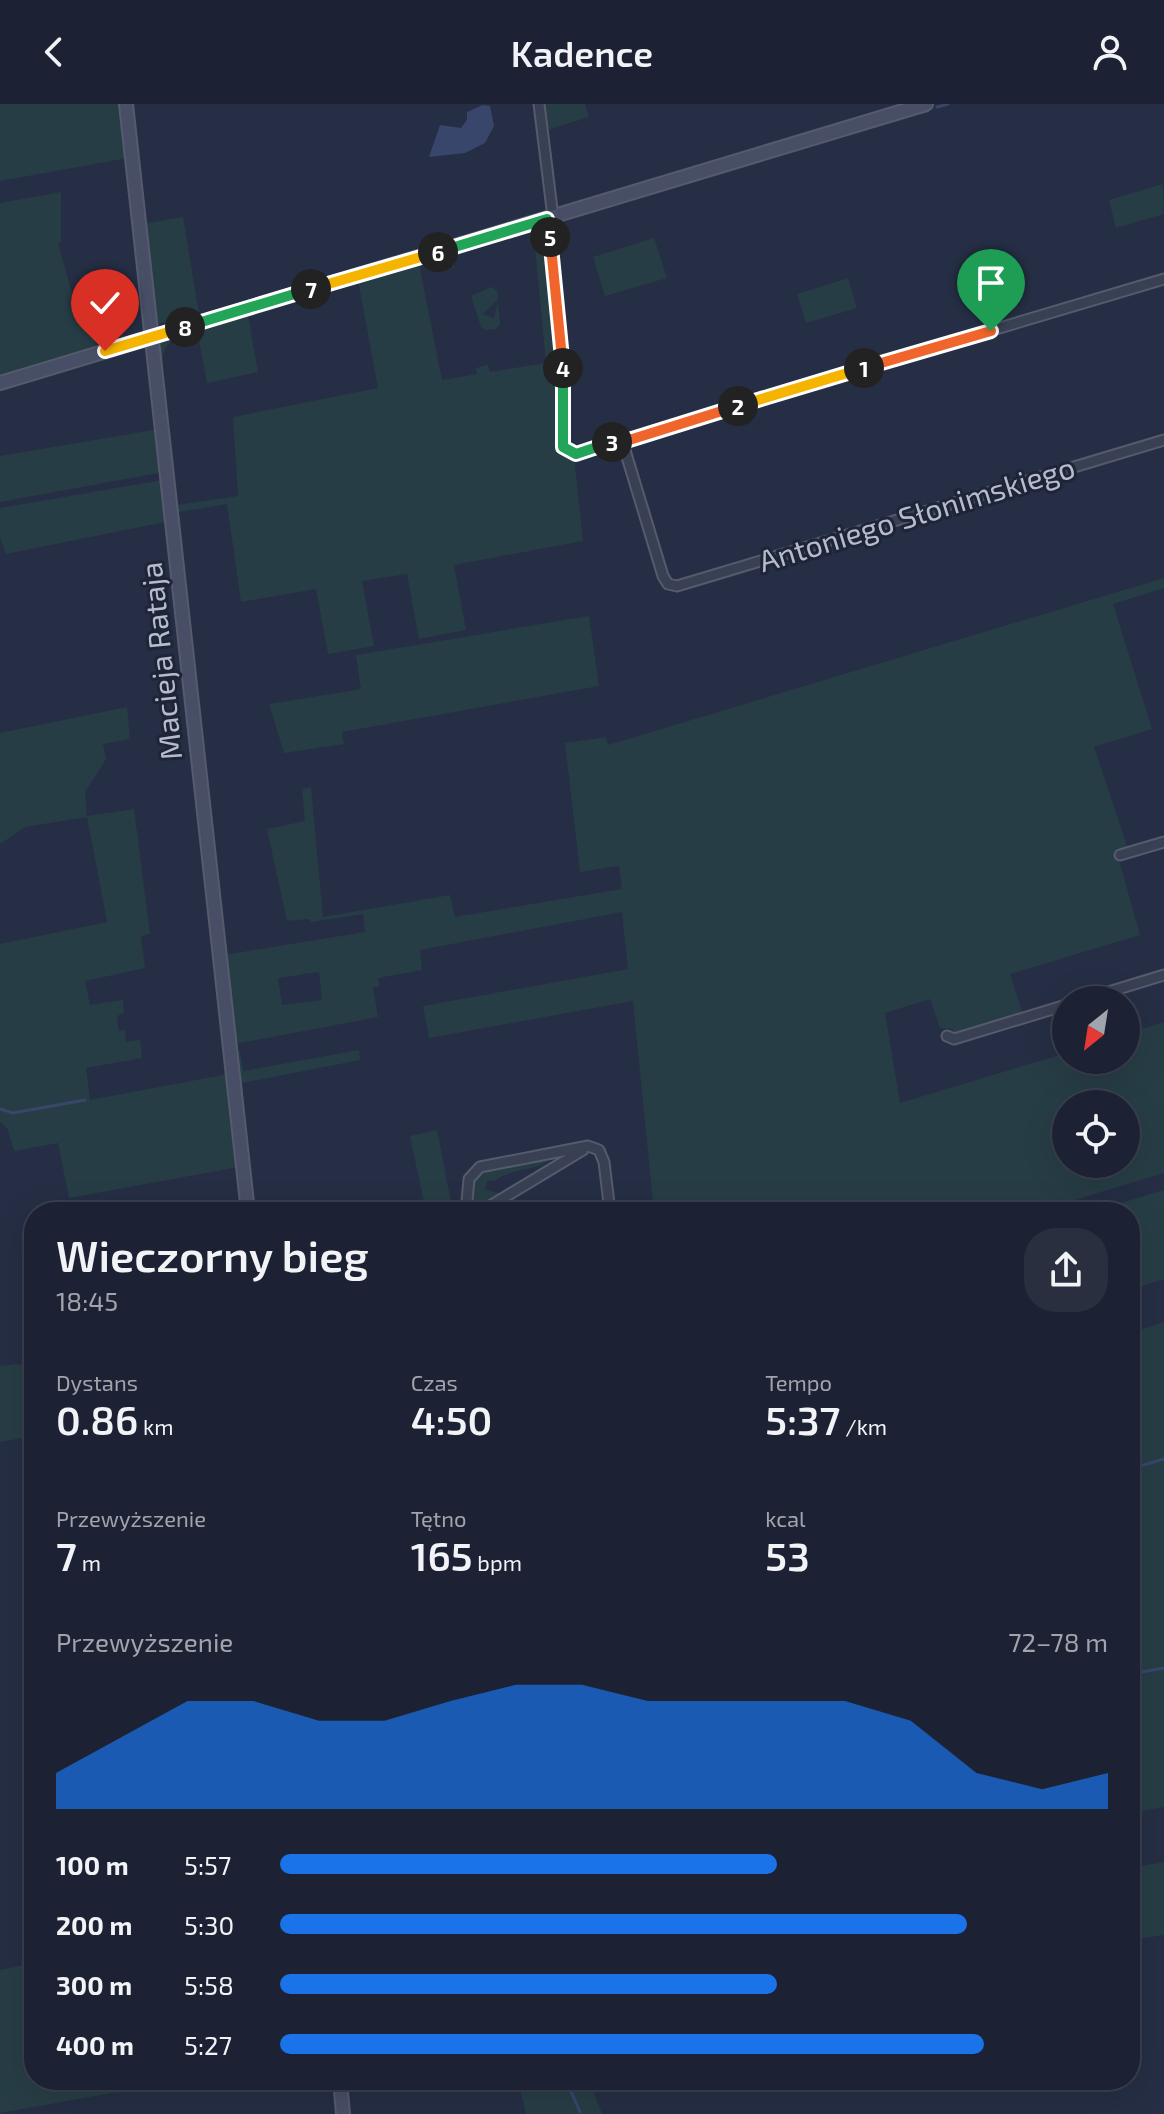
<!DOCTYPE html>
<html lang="pl">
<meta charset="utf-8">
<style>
:root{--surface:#1c2233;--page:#292f3f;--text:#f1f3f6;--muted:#a0a4ac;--line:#3a3f4e;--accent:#1a73e8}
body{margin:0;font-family:"Exo 2",sans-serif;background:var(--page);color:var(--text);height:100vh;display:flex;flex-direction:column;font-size:30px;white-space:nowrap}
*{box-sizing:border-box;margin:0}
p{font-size:26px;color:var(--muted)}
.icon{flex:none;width:44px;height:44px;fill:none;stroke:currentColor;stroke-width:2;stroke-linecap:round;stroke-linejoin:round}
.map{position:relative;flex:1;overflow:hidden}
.sheet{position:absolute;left:24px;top:1098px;width:1116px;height:888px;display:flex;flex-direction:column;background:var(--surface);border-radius:32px;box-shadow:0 8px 32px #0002,0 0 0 2px var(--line)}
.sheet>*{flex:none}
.needle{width:52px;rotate:210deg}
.buttons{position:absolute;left:1052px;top:882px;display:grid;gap:16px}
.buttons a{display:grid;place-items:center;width:88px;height:88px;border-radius:50%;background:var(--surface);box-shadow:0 8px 32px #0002,0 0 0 2px var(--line);font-size:40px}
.pin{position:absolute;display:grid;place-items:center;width:68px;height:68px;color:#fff;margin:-82px -34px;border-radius:50% 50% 50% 0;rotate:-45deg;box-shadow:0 0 8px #0007}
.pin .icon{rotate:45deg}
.km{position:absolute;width:40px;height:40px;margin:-20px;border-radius:50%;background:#222;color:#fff;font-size:22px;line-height:40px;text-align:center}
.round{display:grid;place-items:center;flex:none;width:84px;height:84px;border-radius:32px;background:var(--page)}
.head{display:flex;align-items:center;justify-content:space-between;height:136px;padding:0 32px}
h1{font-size:44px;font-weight:600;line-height:60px}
.stats{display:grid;grid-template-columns:repeat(3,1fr);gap:12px;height:136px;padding:8px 32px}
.stats div{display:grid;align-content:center}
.stats b{font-size:40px;font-weight:600}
.stats small{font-size:22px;font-weight:400}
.stats p{font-size:22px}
.chart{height:224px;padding:16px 32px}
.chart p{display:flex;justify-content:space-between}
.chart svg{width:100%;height:144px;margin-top:8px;fill:var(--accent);opacity:.7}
ul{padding:0 32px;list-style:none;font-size:26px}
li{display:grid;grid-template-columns:128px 96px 1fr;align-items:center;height:60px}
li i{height:20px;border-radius:10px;background:var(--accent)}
header{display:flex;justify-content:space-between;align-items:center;height:104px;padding:0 32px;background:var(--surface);font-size:36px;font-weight:600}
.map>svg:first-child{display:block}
.green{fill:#273d45;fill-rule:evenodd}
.water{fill:#38466b}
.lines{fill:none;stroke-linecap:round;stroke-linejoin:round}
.stream{stroke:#38466b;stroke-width:3}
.street-casing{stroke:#555b6d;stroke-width:13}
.secondary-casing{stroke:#555b6d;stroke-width:16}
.street{stroke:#3a4053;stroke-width:9}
.secondary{stroke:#474e66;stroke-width:12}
.split-1-casing{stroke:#fff;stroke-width:16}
.split-2-casing{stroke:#fff;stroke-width:16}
.split-3-casing{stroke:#fff;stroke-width:16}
.split-4-casing{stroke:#fff;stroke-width:16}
.split-5-casing{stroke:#fff;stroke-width:16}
.split-6-casing{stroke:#fff;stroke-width:16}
.split-7-casing{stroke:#fff;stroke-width:16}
.split-8-casing{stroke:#fff;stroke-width:16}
.split-9-casing{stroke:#fff;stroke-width:16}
.split-1{stroke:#f0652b;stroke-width:10}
.split-2{stroke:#f5b400;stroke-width:10}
.split-3{stroke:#f0652b;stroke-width:10}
.split-4{stroke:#22a559;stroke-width:10}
.split-5{stroke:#f0652b;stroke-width:10}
.split-6{stroke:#22a559;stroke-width:10}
.split-7{stroke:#f5b400;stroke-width:10}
.split-8{stroke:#22a559;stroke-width:10}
.split-9{stroke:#f5b400;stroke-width:10}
.labels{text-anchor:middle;stroke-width:6;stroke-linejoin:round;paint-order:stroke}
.street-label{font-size:30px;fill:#b7bccd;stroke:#1e2538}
</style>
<header><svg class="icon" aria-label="back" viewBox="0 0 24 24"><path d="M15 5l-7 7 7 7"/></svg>Kadence<svg class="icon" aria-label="person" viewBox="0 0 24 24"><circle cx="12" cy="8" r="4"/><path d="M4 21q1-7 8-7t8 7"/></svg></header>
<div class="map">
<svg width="1164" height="2010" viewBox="0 0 1164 2010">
<rect width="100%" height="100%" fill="#252e44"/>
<!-- green -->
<g class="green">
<polygon points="0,0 123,0 128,54 0,77"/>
<polygon points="542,0 585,0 589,13 547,26 554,98 564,106 554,101"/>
<polygon points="1163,80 1164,110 1116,124 1109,96"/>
<polygon points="61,88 61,138 58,139 72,189 81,194 98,245 0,275 0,99"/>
<polygon points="183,113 199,210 157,220 145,146 149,145 148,137 143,134 142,120"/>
<polygon points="543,121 560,265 557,343 562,350 574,353 583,437 454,461 466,526 419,535 407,470 362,477 374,542 328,550 316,485 241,498 227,400 179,408 182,439 178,437 171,372 174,369 177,401 238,392 233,313 378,284 358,176 453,147 454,163 447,164 445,152 419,160 442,276 477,270 476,264 487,261 486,255 490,268 546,259 534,133 527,128 461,146"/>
<polygon points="654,134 667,174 605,192 593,153"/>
<polygon points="848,174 857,204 806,219 797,190"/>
<polygon points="491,183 497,186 498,195 483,210 494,214 498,197 500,220 496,225 486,226 481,223 471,192"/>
<path d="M272 203 274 206 248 212 258 268 207 279 197 226C173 235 160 238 163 266H158L160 235Z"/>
<polygon points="159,325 164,368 0,398 0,352"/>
<polygon points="163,376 170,417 6,450 0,434 0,404"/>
<path d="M1164 474V484L1113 500 1152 625 1094 643 1128 745 1122 747 1119 756 1140 831 1010 870 1022 908 1029 906V910L955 930 952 925 940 924 930 895 885 909 900 999 1066 949V956H1126V930L1164 918V1069L1035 1108H654L633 897 429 934 423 902 628 865 622 808 420 846 422 866 378 874 379 882 373 884 378 913 235 940 224 851 365 828 363 810 312 818 308 815 287 817 267 725 305 717 302 685 311 683 323 813 450 791 455 813 622 785 619 762 580 768 565 639 606 633 608 641ZM319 868 322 896 282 901 278 874ZM1066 1000H1126V1060H1066Z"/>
<polygon points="589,512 599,582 342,628 344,640 284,649 269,600 361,585 356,551"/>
<polygon points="127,603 130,635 103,640 106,655 85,688 87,712 134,705 150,830 141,832 145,864 85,877 90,901 123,896 124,909 117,912 119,927 125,926 126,938 140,936 142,954 86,964 90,996 228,970 239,1063 69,1094 58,1039 14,1047 7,1024 0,1018 0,840 107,818 87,713 25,723 0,740 0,629"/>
<polygon points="359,946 360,956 242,979 245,1013 241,1011 234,947 240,947 243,967"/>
<polygon points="437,1026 453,1108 405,1108 425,1103 410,1032"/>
<path d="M556 1051C539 1069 513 1062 495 1077L488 1076 485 1086 504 1090 479 1104 471 1101 472 1079 481 1066Z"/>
<polygon points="1164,1086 1164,1175 1130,1186 1130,1108 1092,1108"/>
<polygon points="1164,1218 1164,1703 1130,1709 1130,1229"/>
<polygon points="16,1260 34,1263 34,1332 0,1338 0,1262"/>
<polygon points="1164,1758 1164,1831 1130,1836 1130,1764"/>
<polygon points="34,1859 34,1976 185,1976 0,2009 0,1866"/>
<polygon points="518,1976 589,1976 602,2010 526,2010"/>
</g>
<!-- water -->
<polygon class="water" points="483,1 490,2 494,22 485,39 465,49 429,53 440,21 461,24 467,16 467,8"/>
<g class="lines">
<!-- stream -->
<g class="stream">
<polyline points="937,3 948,0"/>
<polyline points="918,9 927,7"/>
<polyline points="885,19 911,11"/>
<polyline points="0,1005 13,1009 85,996"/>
<polyline points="1130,1365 1164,1355"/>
<polyline points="1130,1570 1164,1564"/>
<polyline points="566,1976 580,2008"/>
</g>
<!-- street casing -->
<g class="street-casing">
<g id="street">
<polyline points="539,0 553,113"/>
<polyline points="547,115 561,235 562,341 573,350 626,337"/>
<polyline points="1164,175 630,334 624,343 663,472 668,480 677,482 1164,336"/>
<polyline points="1120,751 1164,738"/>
<polyline points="1082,896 1164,871"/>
<polyline points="947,932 954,935 1066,901"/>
<polyline points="466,1108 469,1075 480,1063 588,1042 599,1046 604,1058 610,1108"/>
<polyline points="480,1108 583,1046"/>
</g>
</g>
<!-- secondary casing -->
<g class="secondary-casing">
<g id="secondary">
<polyline points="126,0 248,1108"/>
<polyline points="0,279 926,0"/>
<polyline points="340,1976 343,2010"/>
</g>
</g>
<!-- street -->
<use href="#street" class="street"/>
<!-- secondary -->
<use href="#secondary" class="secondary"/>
</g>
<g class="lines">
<!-- split-1 casing -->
<g class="split-1-casing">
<polyline id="split-1" points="864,264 991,227"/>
</g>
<!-- split-2 casing -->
<g class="split-2-casing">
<polyline id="split-2" points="738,302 864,264"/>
</g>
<!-- split-3 casing -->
<g class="split-3-casing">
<polyline id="split-3" points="612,338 626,337 738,302"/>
</g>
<!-- split-4 casing -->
<g class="split-4-casing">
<polyline id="split-4" points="563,264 563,343 576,350 612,338"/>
</g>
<!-- split-5 casing -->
<g class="split-5-casing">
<polyline id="split-5" points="550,133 563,264"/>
</g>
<!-- split-6 casing -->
<g class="split-6-casing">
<polyline id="split-6" points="438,148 547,115 550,133"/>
</g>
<!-- split-7 casing -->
<g class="split-7-casing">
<polyline id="split-7" points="311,185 438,148"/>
</g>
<!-- split-8 casing -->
<g class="split-8-casing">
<polyline id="split-8" points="185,223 311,185"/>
</g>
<!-- split-9 casing -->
<g class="split-9-casing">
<polyline id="split-9" points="105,247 185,223"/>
</g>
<!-- split-1 -->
<use href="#split-1" class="split-1"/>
<!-- split-2 -->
<use href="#split-2" class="split-2"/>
<!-- split-3 -->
<use href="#split-3" class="split-3"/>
<!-- split-4 -->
<use href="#split-4" class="split-4"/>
<!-- split-5 -->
<use href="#split-5" class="split-5"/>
<!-- split-6 -->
<use href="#split-6" class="split-6"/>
<!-- split-7 -->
<use href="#split-7" class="split-7"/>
<!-- split-8 -->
<use href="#split-8" class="split-8"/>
<!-- split-9 -->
<use href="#split-9" class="split-9"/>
</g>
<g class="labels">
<!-- street labels -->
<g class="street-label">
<text transform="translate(917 411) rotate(-17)" y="10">Antoniego Słonimskiego</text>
<text transform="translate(162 557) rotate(-96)" y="10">Macieja Rataja</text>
</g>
</g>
</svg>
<div class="buttons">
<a><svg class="needle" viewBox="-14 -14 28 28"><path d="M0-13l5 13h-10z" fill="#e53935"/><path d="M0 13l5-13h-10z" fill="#a0a4ac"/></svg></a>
<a><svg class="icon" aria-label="locate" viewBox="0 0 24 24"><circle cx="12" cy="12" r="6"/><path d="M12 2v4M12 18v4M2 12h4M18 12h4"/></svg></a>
</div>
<div class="pin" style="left:991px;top:227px;background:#1e9e55"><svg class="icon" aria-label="arrive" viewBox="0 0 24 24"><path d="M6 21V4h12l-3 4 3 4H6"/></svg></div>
<div class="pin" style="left:105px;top:247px;background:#d93025"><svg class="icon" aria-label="check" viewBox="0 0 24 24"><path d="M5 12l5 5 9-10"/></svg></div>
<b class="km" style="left:864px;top:264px">1</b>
<b class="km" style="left:738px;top:302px">2</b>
<b class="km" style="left:612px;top:338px">3</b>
<b class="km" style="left:563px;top:264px">4</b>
<b class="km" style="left:550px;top:133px">5</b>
<b class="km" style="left:438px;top:148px">6</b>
<b class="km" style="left:311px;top:185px">7</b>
<b class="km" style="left:185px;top:223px">8</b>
<section class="sheet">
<div class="head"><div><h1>Wieczorny bieg</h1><p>18:45</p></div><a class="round"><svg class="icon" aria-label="share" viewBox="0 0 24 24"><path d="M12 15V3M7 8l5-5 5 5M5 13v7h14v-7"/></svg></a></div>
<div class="stats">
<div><p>Dystans</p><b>0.86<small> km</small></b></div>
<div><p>Czas</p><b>4:50</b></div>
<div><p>Tempo</p><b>5:37<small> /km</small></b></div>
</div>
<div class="stats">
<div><p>Przewyższenie</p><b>7<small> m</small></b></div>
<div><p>Tętno</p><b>165<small> bpm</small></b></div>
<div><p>kcal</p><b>53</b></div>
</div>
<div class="chart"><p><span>Przewyższenie</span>72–78 m</p>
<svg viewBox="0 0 160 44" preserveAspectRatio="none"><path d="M0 44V33L10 22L20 11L30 11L40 17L50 17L60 11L70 6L80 6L90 11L100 11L110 11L120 11L130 17L140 33L150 38L160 33V44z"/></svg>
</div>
<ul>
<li><b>100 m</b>5:57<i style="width:60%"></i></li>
<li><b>200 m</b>5:30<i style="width:83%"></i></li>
<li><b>300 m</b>5:58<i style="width:60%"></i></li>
<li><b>400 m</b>5:27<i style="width:85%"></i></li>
</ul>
</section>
</div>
